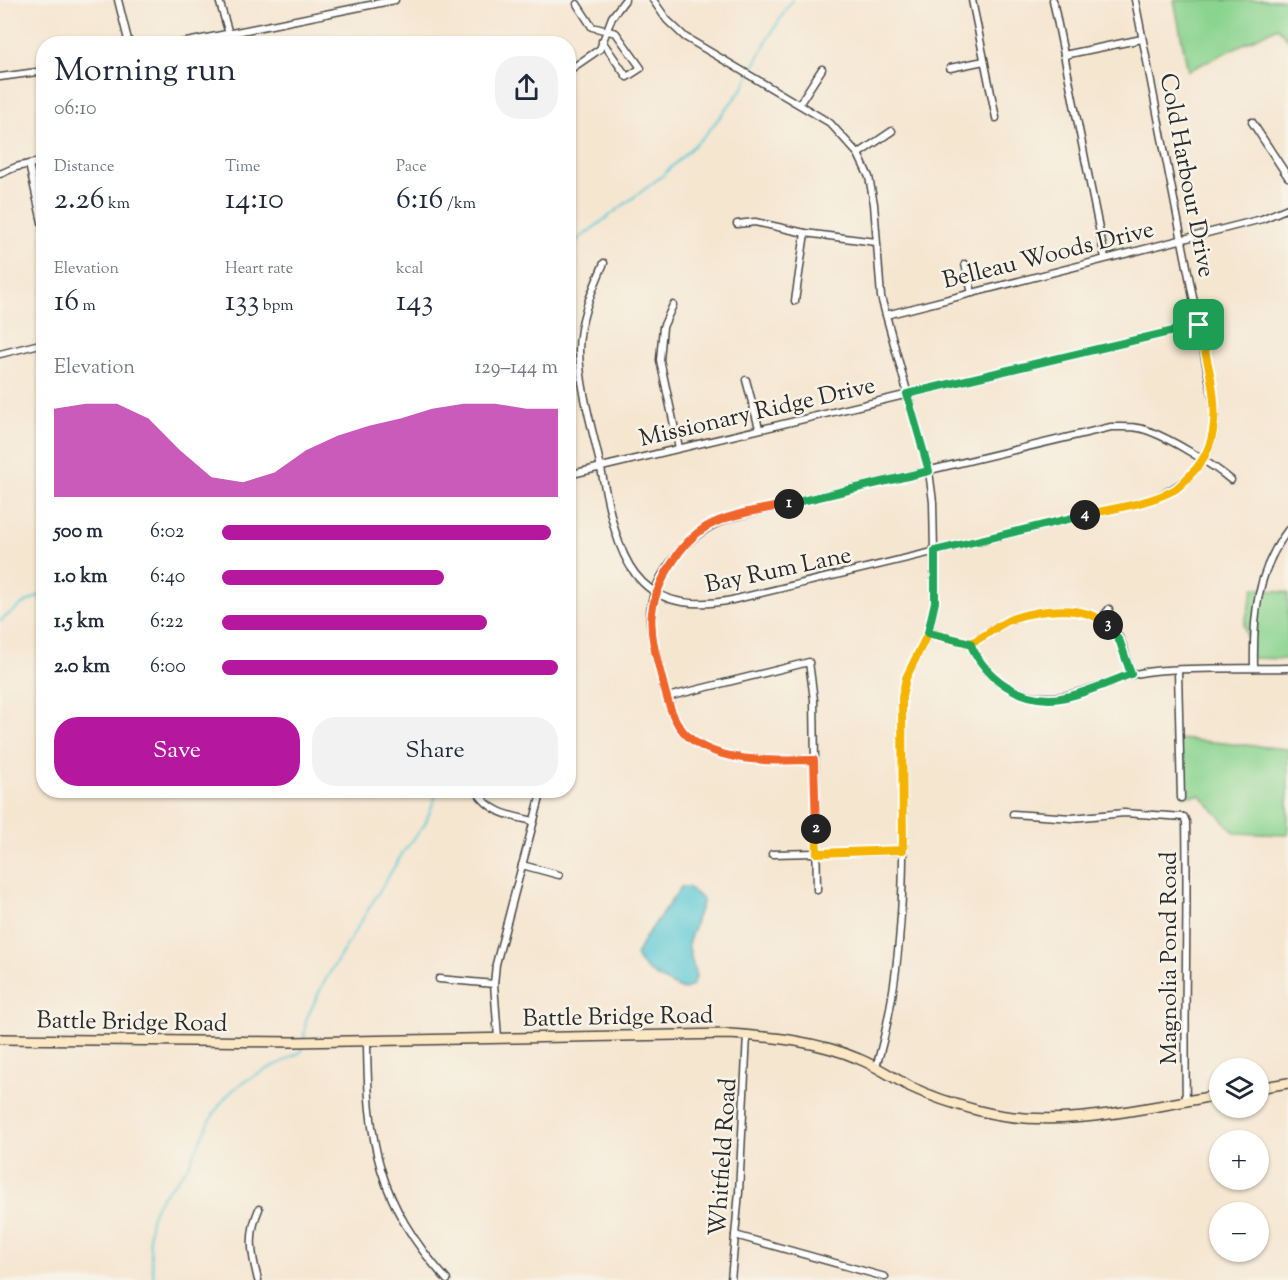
<!DOCTYPE html>
<meta charset="utf-8">
<style>
:root{--surface:#fff;--page:#f2f2f3;--text:#1f2937;--muted:#747a83;--accent:#b5179e}
body{margin:0;font-family:"Sorts Mill Goudy",serif;background:var(--page);color:var(--text);height:100vh;display:flex;flex-direction:column;font-size:22px;white-space:nowrap}
*{box-sizing:border-box;margin:0}
p{font-size:20px;color:var(--muted)}
.icon{flex:none;width:33px;height:33px;fill:none;stroke:currentColor;stroke-width:2;stroke-linecap:round;stroke-linejoin:round}
.map{position:relative;flex:1;overflow:hidden}
.panel{position:absolute;left:36px;top:36px;width:540px;height:762px;display:flex;flex-direction:column;background:var(--surface);border-radius:24px;box-shadow:0 2px 4px #0004}
.panel>*{flex:none}
.tools{position:absolute;left:1209px;top:1058px;display:grid;gap:12px}
.tools a{display:grid;place-items:center;width:60px;height:60px;border-radius:50%;background:var(--surface);box-shadow:0 2px 4px #0004;font-size:30px}
.pin{position:absolute;display:grid;place-items:center;width:51px;height:51px;color:#fff;margin:-26px;border-radius:12px;box-shadow:0 3px 9px #0006}
.km{position:absolute;width:30px;height:30px;margin:-15px;border-radius:50%;background:#222;color:#fff;font-size:16px;line-height:30px;text-align:center}
.round{display:grid;place-items:center;flex:none;width:63px;height:63px;border-radius:24px;background:var(--page)}
.overview{display:flex;align-items:center;justify-content:space-between;height:102px;padding:0 18px}
h1{font-size:33px;font-weight:600;line-height:45px}
.figures{display:grid;grid-template-columns:repeat(3,1fr);gap:9px;height:102px;padding:6px 18px}
.figures div{display:grid;align-content:center}
.figures b{font-size:30px;font-weight:600}
.figures small{font-size:16px;font-weight:400}
.figures p{font-size:16px}
.chart{height:168px;padding:12px 18px}
.chart p{display:flex;justify-content:space-between}
.chart svg{width:100%;height:108px;margin-top:6px;fill:var(--accent);opacity:.7}
.button{display:flex;gap:12px;margin-top:auto;padding:12px 18px}
.button a{flex:1;height:69px;border-radius:24px;background:var(--accent);color:#fff;font-size:24px;font-weight:600;line-height:69px;text-align:center}
.button a+a{background:var(--page);color:var(--text)}
ul{padding:0 18px;list-style:none;font-size:20px}
li{display:grid;grid-template-columns:96px 72px 1fr;align-items:center;height:45px}
li i{height:15px;border-radius:8px;background:var(--accent)}
.map>svg:first-child{display:block}
.green{fill:#8bd48f;stroke:#5b805d;stroke-width:1.5}
.water{fill:#5dc9d5;stroke:#447a80;stroke-width:1.5}
.lines{fill:none;stroke-linecap:round;stroke-linejoin:round}
.stream{stroke:#5dc9d5;stroke-width:2}
.street-casing{stroke:#494744;stroke-width:9}
.secondary-casing{stroke:#494744;stroke-width:12}
.street{stroke:#fff;stroke-width:6}
.secondary{stroke:#fbe7c3;stroke-width:9}
.split-1-casing{stroke:#fff;stroke-width:12}
.split-2-casing{stroke:#fff;stroke-width:12}
.split-3-casing{stroke:#fff;stroke-width:12}
.split-4-casing{stroke:#fff;stroke-width:12}
.split-5-casing{stroke:#fff;stroke-width:12}
.split-1{stroke:#22a559;stroke-width:8}
.split-2{stroke:#f0652b;stroke-width:8}
.split-3{stroke:#f5b400;stroke-width:8}
.split-4{stroke:#22a559;stroke-width:8}
.split-5{stroke:#f5b400;stroke-width:8}
.labels{text-anchor:middle;stroke-width:5;stroke-linejoin:round;paint-order:stroke}
.street-label{font-size:24px;fill:#2b2b2b;stroke:#f7f3e8}
</style>
<div class="map">
<svg width="1288" height="1280" viewBox="0 0 1288 1280">
<rect width="100%" height="100%" fill="#f7f3e8"/>
<filter id="ink" filterUnits="userSpaceOnUse"><feTurbulence type="fractalNoise" baseFrequency=".0167" numOctaves="2"/><feDisplacementMap in="SourceGraphic" scale="12" xChannelSelector="R" yChannelSelector="G"/><feConvolveMatrix kernelMatrix="1 2 1 2 8 2 1 2 1" color-interpolation-filters="sRGB"/></filter>
<filter id="wash" filterUnits="userSpaceOnUse"><feTurbulence type="fractalNoise" baseFrequency=".008" numOctaves="4" result="noise"/><feDisplacementMap in="SourceGraphic" scale="24" xChannelSelector="R" yChannelSelector="G"/><feGaussianBlur stdDeviation="1.35" result="paint"/><feColorMatrix in="noise" values="0 0 0 0 0 0 0 0 0 0 0 0 0 0 0 0 0 1.4 0 .05"/><feComposite in="paint" operator="in"/></filter>
<g filter="url(#wash)">
<rect width="100%" height="100%" fill="#f5e6d0"/>
<!-- green -->
<g class="green">
<polygon points="1174,0 1288,0 1288,40 1278,27 1188,71"/>
<polygon points="1254,588 1288,593 1288,659 1251,658 1244,625"/>
<polygon points="1179,739 1288,749 1288,835 1235,833 1200,795 1184,796"/>
</g>
<!-- water -->
<path class="water" d="M681 887H688L703 900 688 944 696 977 692 986 683 990C667 982 643 973 636 955L645 938Z"/>
<g class="lines">
<!-- stream -->
<g class="stream">
<polyline points="568,247 662,176 706,134 743,88 767,40 792,0"/>
<polyline points="0,621 21,605 44,593"/>
<polyline points="304,1040 306,1020 323,984 402,854 425,824 438,790"/>
<path d="M154 1280C152 1260 146 1236 152 1216 157 1196 176 1184 187 1167 204 1139 210 1107 238 1086 257 1072 282 1064 302 1051L303 1046"/>
</g>
</g>
</g>
<g filter="url(#ink)">
<g class="lines">
<!-- street casing -->
<g class="street-casing">
<g id="street">
<polyline points="118,0 129,44"/>
<polyline points="219,0 232,44"/>
<path d="M653 0 667 20 685 37 830 123 858 154 869 177 874 204 881 297 929 471 933 502 935 602 929 633 906 678 902 697C903 817 911 952 876 1067"/>
<polyline points="972,0 996,118"/>
<polyline points="1053,0 1105,258"/>
<polyline points="577,4 592,27 616,33 641,68 627,77 602,41"/>
<polyline points="177,44 395,0"/>
<polyline points="1064,55 1142,39"/>
<polyline points="950,68 984,61"/>
<polyline points="568,71 600,49 612,17 625,0"/>
<polyline points="0,77 44,71"/>
<polyline points="800,103 822,69"/>
<polyline points="1252,122 1288,177"/>
<polyline points="858,154 892,131"/>
<polyline points="29,164 44,231"/>
<polyline points="0,174 16,167 44,161"/>
<polyline points="737,224 755,222 805,233 876,242"/>
<path d="M604 263C592 291 579 319 579 351 580 387 591 424 599 459 616 540 623 621 732 600L1150 500C1191 483 1217 457 1215 410L1135 0"/>
<polyline points="965,264 972,293"/>
<polyline points="795,301 805,233"/>
<polyline points="673,305 663,327 660,360 679,448"/>
<polyline points="886,315 1262,219 1288,208"/>
<polyline points="0,354 44,343"/>
<polyline points="746,380 759,428"/>
<polyline points="568,475 1199,325"/>
<polyline points="1101,619 1109,609"/>
<path d="M929 633 970 643C986 637 998 624 1014 618 1045 607 1092 603 1115 631 1124 642 1127 661 1131 674"/>
<path d="M970 643C979 663 992 679 1012 689 1063 714 1104 675 1154 671 1198 667 1244 669 1288 668"/>
<path d="M1254 668C1253 618 1256 572 1288 530"/>
<polyline points="1178,671 1181,798"/>
<polyline points="667,697 809,662 814,700 817,890"/>
<path d="M814 760C778 761 726 763 694 742 673 728 669 705 663 683 658 663 651 641 650 620 649 574 691 530 733 517L1111 427C1124 427 1137 426 1149 431 1173 440 1212 464 1231 480"/>
<path d="M476 790C490 813 510 816 534 821"/>
<path d="M1013 814 1072 818 1124 813 1184 817 1186 822C1188 915 1184 1008 1186 1101"/>
<polyline points="772,854 903,851"/>
<polyline points="522,865 559,875"/>
<polyline points="439,979 494,984"/>
<polyline points="498,1038 494,984 496,964 542,790"/>
<path d="M367 1042C368 1143 377 1202 447 1280"/>
<polyline points="735,1235 885,1277"/>
<path d="M258 1280C251 1253 248 1234 259 1209"/>
<polyline points="731,1280 739,1192 747,1035"/>
</g>
</g>
<!-- secondary casing -->
<g class="secondary-casing">
<g id="secondary">
<path d="M0 1039 293 1042 729 1034C772 1037 818 1041 859 1059 877 1066 893 1078 911 1087 932 1097 957 1105 980 1111 1059 1131 1141 1108 1220 1095"/>
<polyline points="1258,1088 1288,1083"/>
</g>
</g>
<!-- street -->
<use href="#street" class="street"/>
<!-- secondary -->
<use href="#secondary" class="secondary"/>
</g>
</g>
<g class="lines" filter="url(#ink)">
<!-- split-1 casing -->
<g class="split-1-casing">
<polyline id="split-1" points="789,504 929,471 907,394 1199,325"/>
</g>
<!-- split-2 casing -->
<g class="split-2-casing">
<path id="split-2" d="M789 504C762 510 730 513 706 527 691 536 681 548 672 563 642 610 650 632 663 683 669 706 674 728 695 742 726 763 778 761 814 760L816 829"/>
</g>
<!-- split-3 casing -->
<g class="split-3-casing">
<path id="split-3" d="M816 829 817 853 903 850 902 697 906 678 928 633 970 643C986 637 998 624 1014 618 1042 609 1085 604 1108 625"/>
</g>
<!-- split-4 casing -->
<g class="split-4-casing">
<path id="split-4" d="M1085 515 935 551V602L928 633 970 643C985 678 1021 704 1061 698 1085 694 1109 682 1131 674L1120 642 1108 625"/>
</g>
<!-- split-5 casing -->
<g class="split-5-casing">
<path id="split-5" d="M1085 515C1114 508 1148 504 1174 490 1181 486 1186 479 1191 474 1232 434 1209 373 1199 325"/>
</g>
<!-- split-1 -->
<use href="#split-1" class="split-1"/>
<!-- split-2 -->
<use href="#split-2" class="split-2"/>
<!-- split-3 -->
<use href="#split-3" class="split-3"/>
<!-- split-4 -->
<use href="#split-4" class="split-4"/>
<!-- split-5 -->
<use href="#split-5" class="split-5"/>
</g>
<g class="labels">
<!-- street labels -->
<g class="street-label">
<text transform="translate(1188 175) rotate(79)" y="8">Cold Harbour Drive</text>
<text transform="translate(1048 254) rotate(-14)" y="8">Belleau Woods Drive</text>
<text transform="translate(757 411) rotate(-13)" y="8">Missionary Ridge Drive</text>
<text transform="translate(778 569) rotate(-12)" y="8">Bay Rum Lane</text>
<text transform="translate(1168 958) rotate(-90)" y="8">Magnolia Pond Road</text>
<text transform="translate(618 1016) rotate(-1)" y="8">Battle Bridge Road</text>
<text transform="translate(132 1021) rotate(1)" y="8">Battle Bridge Road</text>
<text transform="translate(722 1157) rotate(-86)" y="8">Whitfield Road</text>
</g>
</g>
</svg>
<div class="tools">
<a><svg class="icon" aria-label="layers" viewBox="0 0 24 24"><path d="M12 4l9 5-9 5-9-5zM3 14l9 5 9-5"/></svg></a>
<a>+</a>
<a>−</a>
</div>
<div class="pin" style="left:1199px;top:325px;background:#1e9e55"><svg class="icon" aria-label="arrive" viewBox="0 0 24 24"><path d="M6 21V4h12l-3 4 3 4H6"/></svg></div>
<b class="km" style="left:789px;top:504px">1</b>
<b class="km" style="left:816px;top:829px">2</b>
<b class="km" style="left:1108px;top:625px">3</b>
<b class="km" style="left:1085px;top:515px">4</b>
<section class="panel">
<div class="overview"><div><h1>Morning run</h1><p>06:10</p></div><a class="round"><svg class="icon" aria-label="share" viewBox="0 0 24 24"><path d="M12 15V3M7 8l5-5 5 5M5 13v7h14v-7"/></svg></a></div>
<div class="figures">
<div><p>Distance</p><b>2.26<small> km</small></b></div>
<div><p>Time</p><b>14:10</b></div>
<div><p>Pace</p><b>6:16<small> /km</small></b></div>
</div>
<div class="figures">
<div><p>Elevation</p><b>16<small> m</small></b></div>
<div><p>Heart rate</p><b>133<small> bpm</small></b></div>
<div><p>kcal</p><b>143</b></div>
</div>
<div class="chart"><p><span>Elevation</span>129–144 m</p>
<svg viewBox="0 0 160 44" preserveAspectRatio="none"><path d="M0 44V8L10 6L20 6L30 12L40 25L50 36L60 38L70 34L80 25L90 19L100 15L110 12L120 8L130 6L140 6L150 8L160 8V44z"/></svg>
</div>
<ul>
<li><b>500 m</b>6:02<i style="width:98%"></i></li>
<li><b>1.0 km</b>6:40<i style="width:66%"></i></li>
<li><b>1.5 km</b>6:22<i style="width:79%"></i></li>
<li><b>2.0 km</b>6:00<i style="width:100%"></i></li>
</ul>
<div class="button"><a>Save</a><a>Share</a></div>
</section>
</div>
